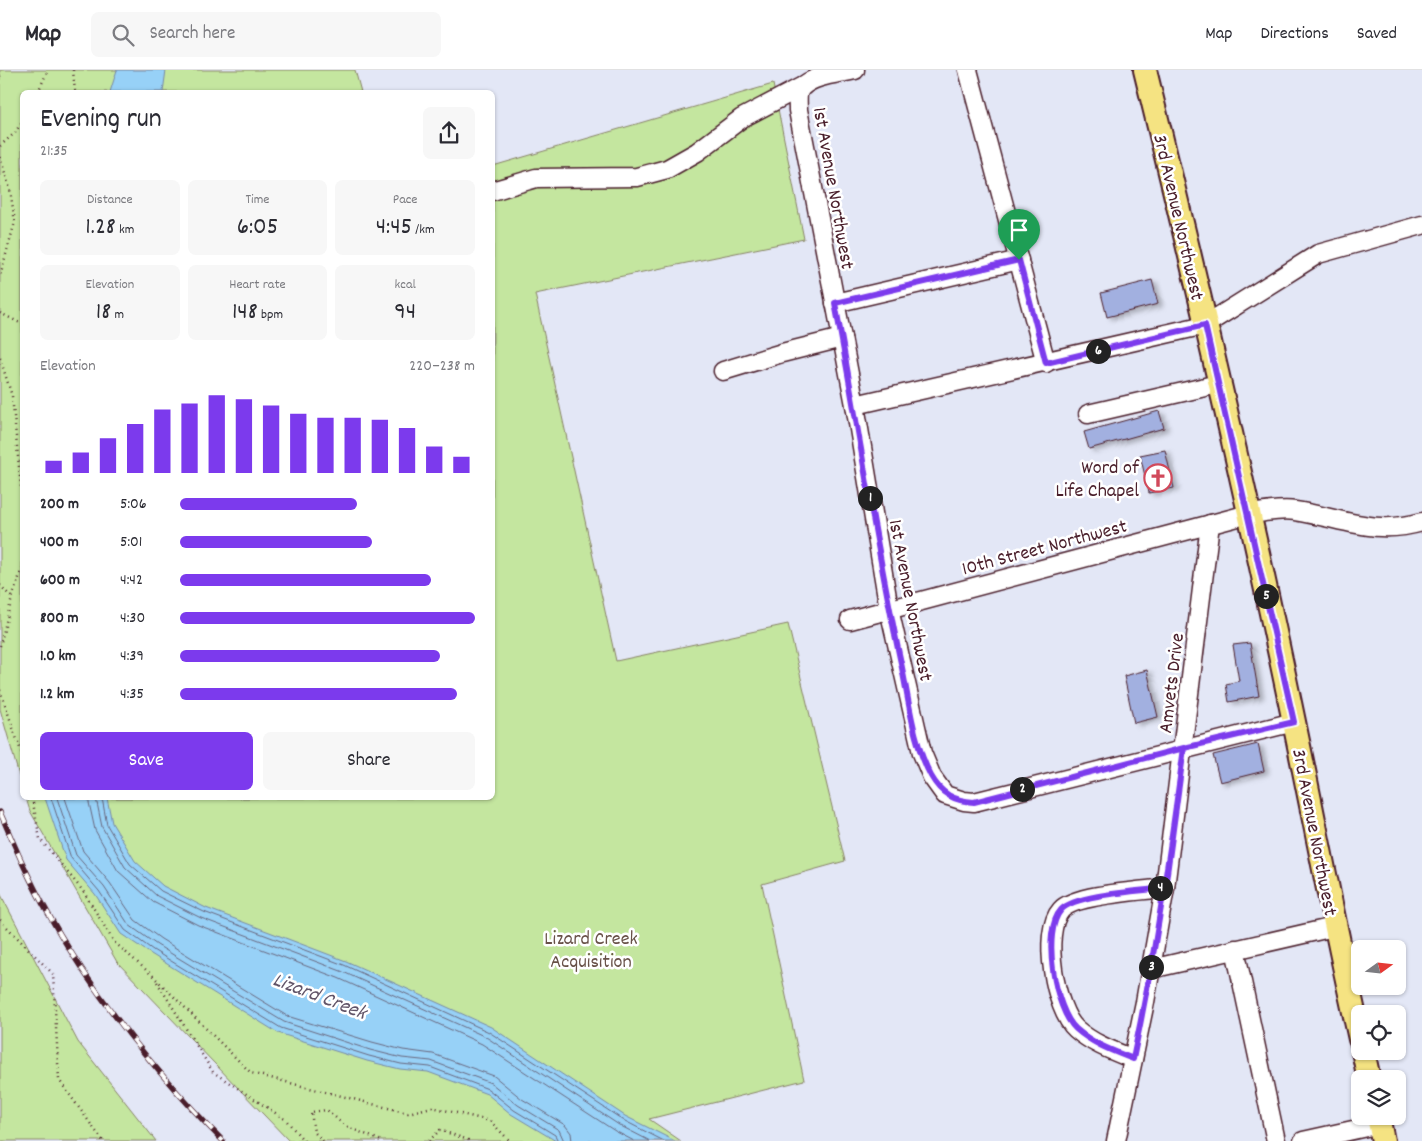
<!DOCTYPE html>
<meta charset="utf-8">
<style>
:root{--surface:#fff;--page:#f7f7f7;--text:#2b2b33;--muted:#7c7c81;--line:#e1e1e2;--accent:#7c3aed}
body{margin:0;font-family:Dekko,sans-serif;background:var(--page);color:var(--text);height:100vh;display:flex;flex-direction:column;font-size:19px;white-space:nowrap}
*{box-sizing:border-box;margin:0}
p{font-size:16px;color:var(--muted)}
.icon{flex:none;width:28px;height:28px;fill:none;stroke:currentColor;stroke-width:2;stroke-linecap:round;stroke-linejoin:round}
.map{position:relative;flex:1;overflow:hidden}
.sheet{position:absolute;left:20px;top:20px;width:475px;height:710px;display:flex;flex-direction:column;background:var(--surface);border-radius:8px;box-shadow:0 1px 4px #0004}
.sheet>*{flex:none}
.needle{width:32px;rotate:75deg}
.tools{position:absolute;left:1351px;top:870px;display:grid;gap:10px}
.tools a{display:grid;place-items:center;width:55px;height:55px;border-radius:8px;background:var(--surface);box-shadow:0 1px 4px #0004;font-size:25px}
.pin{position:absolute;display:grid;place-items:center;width:42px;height:42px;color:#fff;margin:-51px -21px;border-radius:50% 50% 50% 0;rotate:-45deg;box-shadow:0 0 5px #0007}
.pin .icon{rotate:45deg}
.km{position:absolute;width:25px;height:25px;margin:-12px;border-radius:50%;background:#222;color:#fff;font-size:14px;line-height:25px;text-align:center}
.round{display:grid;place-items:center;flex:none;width:52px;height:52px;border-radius:8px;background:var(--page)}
.head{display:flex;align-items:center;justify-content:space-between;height:85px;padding:0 20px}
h1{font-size:28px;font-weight:600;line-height:38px}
.figures{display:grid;grid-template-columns:repeat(3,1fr);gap:8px;height:85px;padding:5px 20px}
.figures div{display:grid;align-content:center;border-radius:8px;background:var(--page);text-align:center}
.figures b{font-size:25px;font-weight:600}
.figures small{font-size:14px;font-weight:400}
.figures p{font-size:14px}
.chart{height:140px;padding:10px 20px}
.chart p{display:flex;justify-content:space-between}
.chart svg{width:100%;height:90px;margin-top:5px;stroke:var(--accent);stroke-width:6}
.action{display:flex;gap:10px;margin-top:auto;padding:10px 20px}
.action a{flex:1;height:58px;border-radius:8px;background:var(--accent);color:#fff;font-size:20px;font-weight:600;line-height:58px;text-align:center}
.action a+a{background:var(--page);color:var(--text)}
ul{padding:0 20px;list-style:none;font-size:16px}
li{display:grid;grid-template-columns:80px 60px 1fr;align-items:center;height:38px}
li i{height:12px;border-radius:6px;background:var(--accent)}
header{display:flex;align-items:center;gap:30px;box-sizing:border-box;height:70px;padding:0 25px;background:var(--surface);border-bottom:1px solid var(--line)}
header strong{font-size:24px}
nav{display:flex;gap:28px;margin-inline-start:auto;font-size:18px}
.search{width:350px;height:45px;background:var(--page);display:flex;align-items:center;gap:12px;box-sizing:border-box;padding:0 18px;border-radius:8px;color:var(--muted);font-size:19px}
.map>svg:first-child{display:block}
.green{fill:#c4e69f;stroke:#878265}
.water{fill:#97d1f7;stroke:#788aa5}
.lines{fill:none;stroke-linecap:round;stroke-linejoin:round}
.shore{stroke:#69667d;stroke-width:1}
.building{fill:#a2b0e0;stroke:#4a1f2b;filter:url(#shadow)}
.minor-casing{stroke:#4a1f2b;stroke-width:21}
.major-casing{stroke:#4a1f2b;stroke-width:26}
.path{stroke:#4a1f2b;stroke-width:2.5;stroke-dasharray:1 4;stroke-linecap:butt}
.minor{stroke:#fff;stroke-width:18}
.major{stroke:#f5e382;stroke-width:22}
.rail-casing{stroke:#4a1f2b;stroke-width:5.5}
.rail{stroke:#fff;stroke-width:4;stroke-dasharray:11;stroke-linecap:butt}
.route-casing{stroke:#fff;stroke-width:10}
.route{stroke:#7c3aed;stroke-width:6}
.labels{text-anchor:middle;stroke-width:5;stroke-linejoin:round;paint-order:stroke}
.street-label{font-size:20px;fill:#4a1f2b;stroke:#fff}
.poi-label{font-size:20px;fill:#4a1f2b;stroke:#fff;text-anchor:end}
.park-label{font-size:20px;fill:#685148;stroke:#fff}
.water-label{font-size:21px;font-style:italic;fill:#615468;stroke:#fff}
</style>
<header>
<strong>Map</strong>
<div class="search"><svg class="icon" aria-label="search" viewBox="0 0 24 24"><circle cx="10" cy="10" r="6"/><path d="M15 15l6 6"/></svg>Search here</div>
<nav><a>Map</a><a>Directions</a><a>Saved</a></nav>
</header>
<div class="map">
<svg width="1422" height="1071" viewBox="0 0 1422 1071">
<defs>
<filter id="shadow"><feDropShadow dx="4.5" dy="2.5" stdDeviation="2.5" flood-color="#0004"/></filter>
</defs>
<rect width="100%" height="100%" fill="#e3e7f6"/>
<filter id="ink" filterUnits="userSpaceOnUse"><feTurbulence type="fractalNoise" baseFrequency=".02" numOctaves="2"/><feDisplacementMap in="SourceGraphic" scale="10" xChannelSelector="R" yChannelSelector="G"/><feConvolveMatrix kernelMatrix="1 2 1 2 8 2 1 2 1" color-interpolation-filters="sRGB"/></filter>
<g filter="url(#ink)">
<!-- green -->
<g class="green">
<polygon points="0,0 355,0 361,22 22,22 22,716 0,639"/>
<polygon points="773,14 804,169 535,224 616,591 788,554 845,791 762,814 804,1010 649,1049 681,1071 289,1071 117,892 30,741 26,728 492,728 493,96"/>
<polygon points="0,823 78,972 156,1071 0,1071"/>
</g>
<!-- water -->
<g class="water">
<polygon points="117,0 166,0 163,22 110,22"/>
<polygon points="45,728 107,728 112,753 135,791 163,816 206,838 346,891 491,957 625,1046 675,1071 556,1071 511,1044 487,1024 428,1002 400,999 367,991 278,963 151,884 121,864 95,824 66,790"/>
</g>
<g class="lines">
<!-- shore -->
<g class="shore">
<polyline points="51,728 71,788 99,821 125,860 153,880 281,958 369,986 401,994 430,997 488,1019 514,1040 555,1065 558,1071"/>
<polyline points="57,728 76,785 104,817 129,855 157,875 284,952 370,980 402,988 431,991 491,1013 518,1035 559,1060 564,1071"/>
<polyline points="65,728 83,781 110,813 135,850 161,869 287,946 372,972 403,980 433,984 494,1006 522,1029 565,1055 571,1063 572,1071"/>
<polyline points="88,728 95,760 118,801 153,832 198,855 338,908 482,974 615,1061 634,1071"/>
<polyline points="96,728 102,757 125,797 157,826 201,848 341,901 486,967 619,1055 650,1071"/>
<polyline points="102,728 107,755 130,794 161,821 204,842 344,895 489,962 623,1050 664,1071"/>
</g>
</g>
<!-- building -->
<g class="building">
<polygon points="1152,210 1158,234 1107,247 1101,223"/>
<polygon points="1159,341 1164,358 1089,379 1084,362"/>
<polygon points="1165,380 1174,418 1149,423 1140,385"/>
<polygon points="1250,573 1259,626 1229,632 1226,614 1239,611 1233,575"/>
<polygon points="1147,600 1158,647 1134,653 1124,606"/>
<polygon points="1258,674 1264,701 1220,712 1213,685"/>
</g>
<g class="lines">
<!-- minor casing -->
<g class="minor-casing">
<g id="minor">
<path d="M855 0C839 4 814 5 802 17 796 22 798 33 798 40L855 335 889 539 922 683 932 707 945 725 964 731 974 732 1294 652"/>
<polyline points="968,0 1046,293"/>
<polyline points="492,121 536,108 637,107 667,99 697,82 742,48 801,17"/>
<polyline points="835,233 1019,190"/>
<polyline points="723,301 782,283 842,268"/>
<polyline points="855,335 1205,255 1318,184 1422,155"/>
<polyline points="1088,344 1218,314"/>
<path d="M850 550 1249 444C1263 443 1281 438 1295 441 1342 448 1374 466 1422 452"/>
<polyline points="1235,879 1276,1071"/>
<polyline points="1151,899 1334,857"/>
<path d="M1133 989C1113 981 1093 974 1076 959 1055 940 1041 862 1061 840 1075 824 1143 821 1165 818"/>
<polyline points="1116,1071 1145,932 1165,818 1210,454"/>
<polyline points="1303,1071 1380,1054"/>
</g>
</g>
<!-- major casing -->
<g class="major-casing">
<g id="major">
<path d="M1145 0C1198 216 1249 434 1294 652 1316 758 1336 864 1360 969"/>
<polyline points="1363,981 1369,1009"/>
<polyline points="1378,1046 1383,1071"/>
</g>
</g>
<!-- path -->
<g class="path">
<polyline points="73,0 75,22"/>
<polyline points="0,6 0,9"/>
<polyline points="38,22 48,0"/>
<polyline points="0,76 16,62 22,50"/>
<polyline points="0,87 10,119 15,152 0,206"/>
<polyline points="0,243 22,254"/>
<polyline points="0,288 12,326 22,427"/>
<polyline points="0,515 12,528"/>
<polyline points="0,576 12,528 22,499"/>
<polyline points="0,620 22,684"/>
<polyline points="32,728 40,769 83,821 114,872 153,906 251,1003 408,1043 432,1037 490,1051 510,1071"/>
<polyline points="0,850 53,904 59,1010 103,1071"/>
<polyline points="157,912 213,1002 286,1050 304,1071"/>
<polyline points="323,1071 314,1062 311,1042 327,1040 345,1056 382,1071"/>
<polyline points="429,1071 440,1060 471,1071"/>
</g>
<!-- minor -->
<use href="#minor" class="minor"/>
<!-- major -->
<use href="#major" class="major"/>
<!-- rail casing -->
<g class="rail-casing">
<path id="rail" d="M0 742C15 777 30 812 49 845 95 927 157 1004 223 1071"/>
</g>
<!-- rail -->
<use href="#rail" class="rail"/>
</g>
</g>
<g class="lines" filter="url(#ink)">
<!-- route casing -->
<g class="route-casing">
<path id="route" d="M1019 190 835 233C858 353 875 474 901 593 909 630 913 673 931 706 941 724 954 731 974 732L1184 678C1170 782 1155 886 1133 989 1113 981 1093 974 1076 959 1055 940 1041 862 1061 840 1075 824 1143 821 1165 818L1184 678 1294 652 1205 255 1046 293 1019 190"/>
</g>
<!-- route -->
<use href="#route" class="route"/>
</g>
<!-- icons -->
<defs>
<g id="church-ring" transform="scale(1.4375)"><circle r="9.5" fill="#fff" stroke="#d1495b" stroke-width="1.5"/><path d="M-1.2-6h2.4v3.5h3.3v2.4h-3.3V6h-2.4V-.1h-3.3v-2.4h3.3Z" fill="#d1495b"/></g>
</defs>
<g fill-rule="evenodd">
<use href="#church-ring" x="1158" y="408"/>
</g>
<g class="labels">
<!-- street labels -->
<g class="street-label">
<text transform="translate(835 118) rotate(80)" y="7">1st Avenue Northwest</text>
<text transform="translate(1180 147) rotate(77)" y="7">3rd Avenue Northwest</text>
<text transform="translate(1044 476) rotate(-15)" y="7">10th Street Northwest</text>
<text transform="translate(912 530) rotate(79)" y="7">1st Avenue Northwest</text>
<text transform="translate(1170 613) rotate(-83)" y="7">Amvets Drive</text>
<text transform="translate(1316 762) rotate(79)" y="7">3rd Avenue Northwest</text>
</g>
<!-- poi labels -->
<g class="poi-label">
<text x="1139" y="403">Word of<tspan x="1139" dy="23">Life Chapel</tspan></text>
</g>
<!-- park labels -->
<g class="park-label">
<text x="591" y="874">Lizard Creek<tspan x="591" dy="23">Acquisition</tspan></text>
</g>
<!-- water labels -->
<g class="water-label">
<text transform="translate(320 925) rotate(21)" y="7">Lizard Creek</text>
</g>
</g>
</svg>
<div class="tools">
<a><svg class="needle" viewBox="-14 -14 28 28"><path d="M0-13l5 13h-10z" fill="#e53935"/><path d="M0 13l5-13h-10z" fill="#7c7c81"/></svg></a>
<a><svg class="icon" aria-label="locate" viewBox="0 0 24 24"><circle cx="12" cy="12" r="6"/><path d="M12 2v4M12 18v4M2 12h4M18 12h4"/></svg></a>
<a><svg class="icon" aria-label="layers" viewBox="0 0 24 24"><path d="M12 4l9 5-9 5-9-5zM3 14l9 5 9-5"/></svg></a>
</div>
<div class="pin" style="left:1019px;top:190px;background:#1e9e55"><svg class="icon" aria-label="arrive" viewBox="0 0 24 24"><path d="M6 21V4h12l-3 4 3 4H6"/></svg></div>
<b class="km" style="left:870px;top:428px">1</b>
<b class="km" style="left:1022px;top:719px">2</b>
<b class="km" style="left:1151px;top:897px">3</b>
<b class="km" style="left:1160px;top:818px">4</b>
<b class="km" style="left:1266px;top:526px">5</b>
<b class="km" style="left:1098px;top:281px">6</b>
<section class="sheet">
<div class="head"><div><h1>Evening run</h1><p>21:35</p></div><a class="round"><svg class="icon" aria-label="share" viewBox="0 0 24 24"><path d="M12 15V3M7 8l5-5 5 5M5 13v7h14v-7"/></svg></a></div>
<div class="figures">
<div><p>Distance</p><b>1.28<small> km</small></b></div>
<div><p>Time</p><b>6:05</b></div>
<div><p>Pace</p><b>4:45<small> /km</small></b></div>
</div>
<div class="figures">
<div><p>Elevation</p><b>18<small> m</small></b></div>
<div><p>Heart rate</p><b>148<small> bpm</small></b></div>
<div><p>kcal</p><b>94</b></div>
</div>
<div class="chart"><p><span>Elevation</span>220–238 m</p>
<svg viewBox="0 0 160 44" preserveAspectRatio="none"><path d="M5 44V38M15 44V34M25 44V27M35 44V20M45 44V13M55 44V10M65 44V6M75 44V8M85 44V11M95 44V15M105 44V17M115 44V17M125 44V18M135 44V22M145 44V31M155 44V36"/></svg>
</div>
<ul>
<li><b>200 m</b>5:06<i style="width:60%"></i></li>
<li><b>400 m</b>5:01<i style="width:65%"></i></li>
<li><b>600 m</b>4:42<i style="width:85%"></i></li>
<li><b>800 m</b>4:30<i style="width:100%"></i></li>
<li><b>1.0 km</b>4:39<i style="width:88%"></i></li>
<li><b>1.2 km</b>4:35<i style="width:94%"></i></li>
</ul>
<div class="action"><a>Save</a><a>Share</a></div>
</section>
</div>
